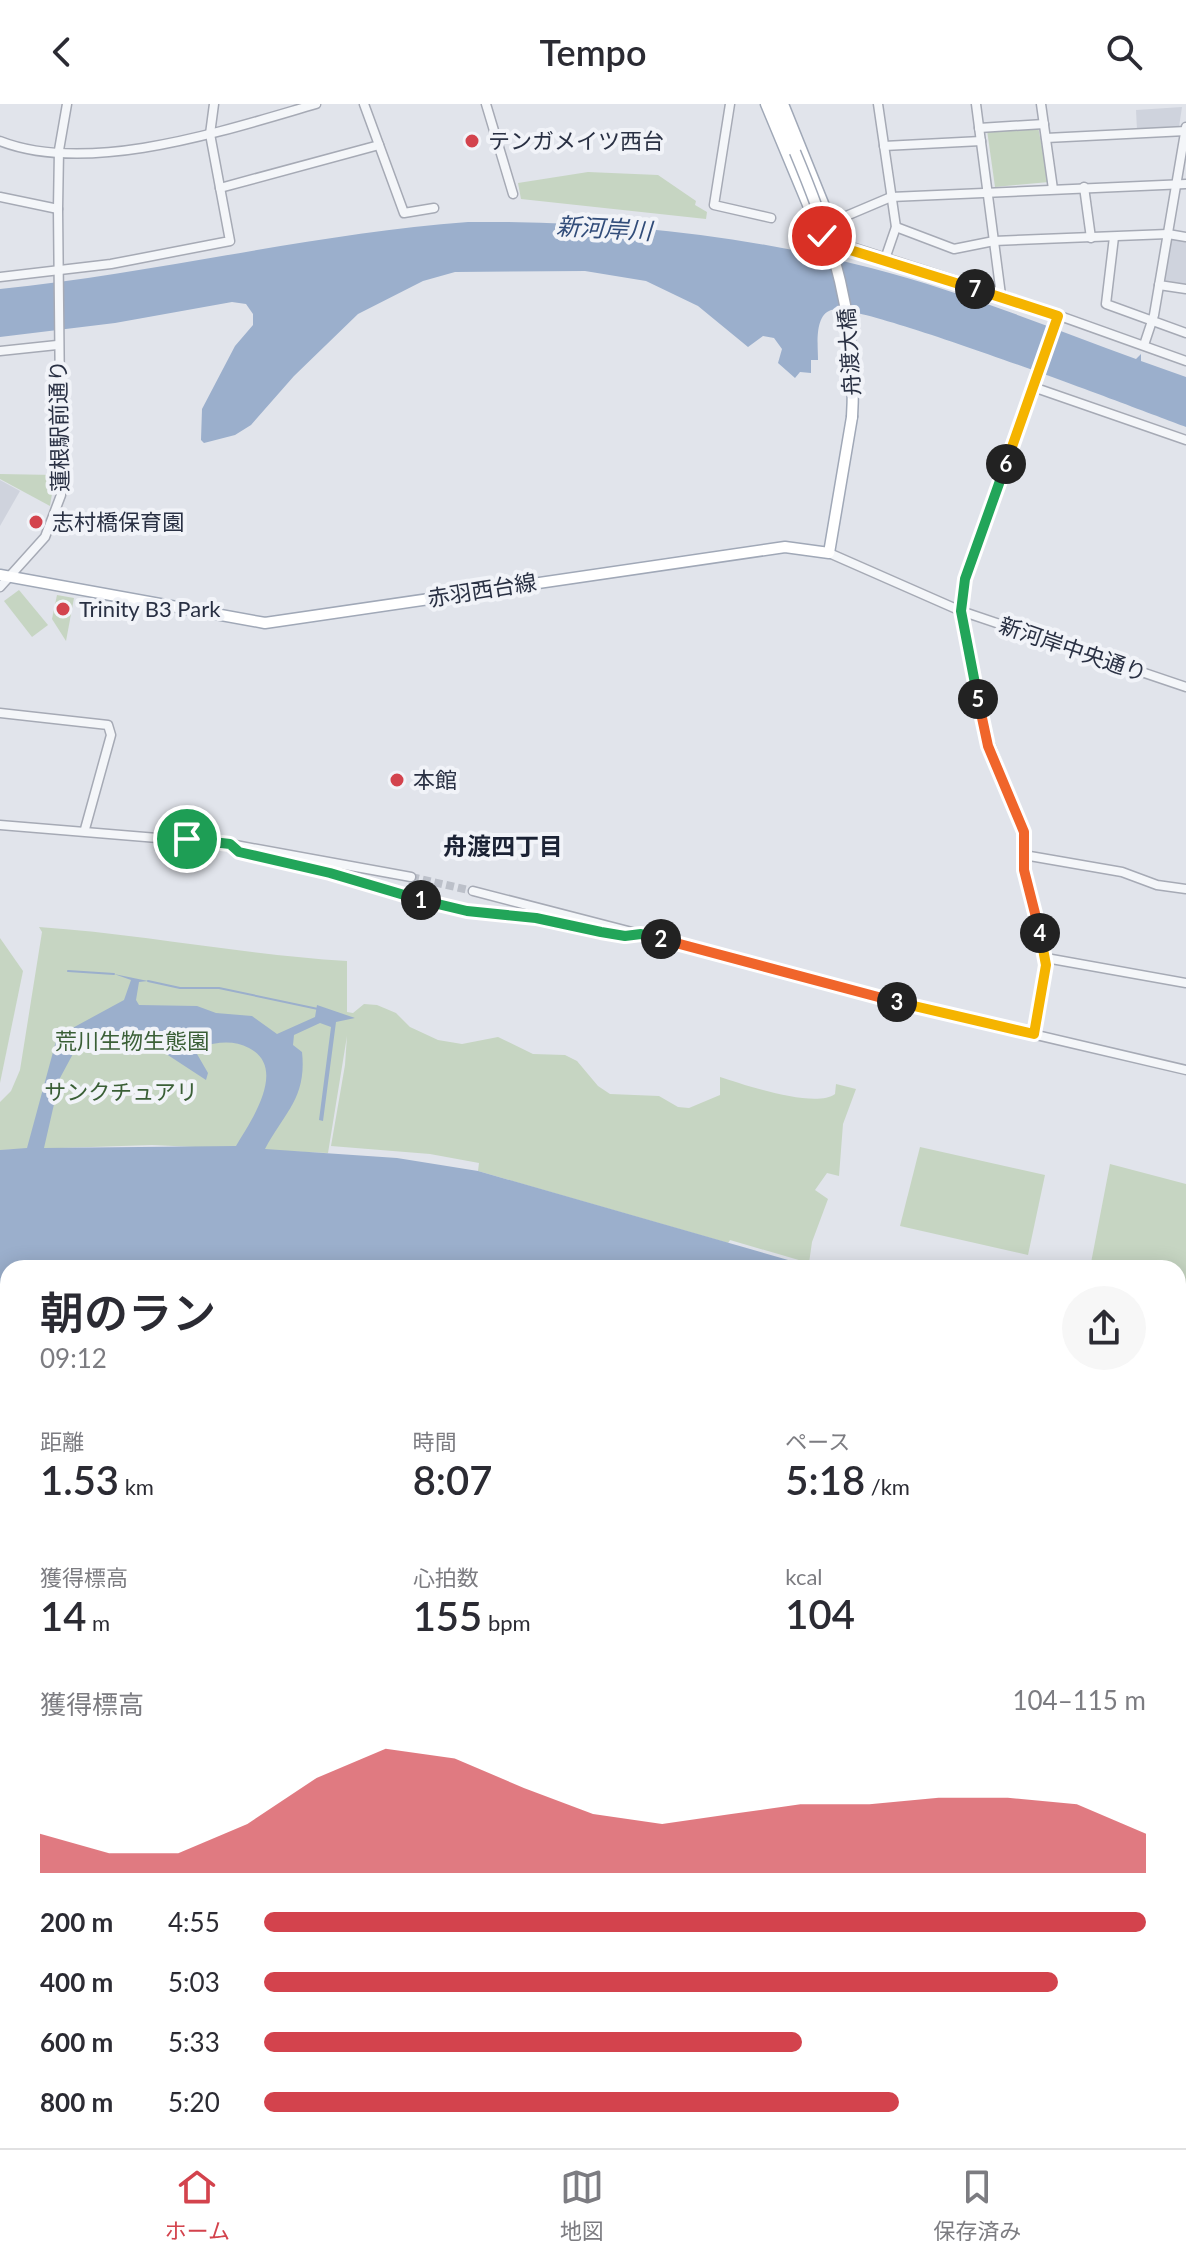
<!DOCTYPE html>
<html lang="ja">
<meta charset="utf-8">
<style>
:root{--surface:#fff;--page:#f7f7f7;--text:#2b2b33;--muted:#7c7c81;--line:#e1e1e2;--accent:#d3434d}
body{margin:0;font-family:Lato,"Noto Sans JP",sans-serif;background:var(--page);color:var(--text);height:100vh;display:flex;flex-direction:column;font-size:30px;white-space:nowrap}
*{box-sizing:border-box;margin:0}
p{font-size:26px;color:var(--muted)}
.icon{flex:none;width:44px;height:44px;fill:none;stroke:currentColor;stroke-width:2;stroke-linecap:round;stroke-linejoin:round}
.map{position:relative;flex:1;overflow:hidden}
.drawer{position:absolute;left:0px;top:1156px;width:1186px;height:888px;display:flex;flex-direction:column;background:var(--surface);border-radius:24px 24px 0 0;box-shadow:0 4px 20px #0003}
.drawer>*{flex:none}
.pin{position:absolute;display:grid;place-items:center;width:68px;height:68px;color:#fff;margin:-34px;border:4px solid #fff;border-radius:50%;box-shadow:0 2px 8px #0007}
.km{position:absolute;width:40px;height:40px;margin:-20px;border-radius:50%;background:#222;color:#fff;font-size:22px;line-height:40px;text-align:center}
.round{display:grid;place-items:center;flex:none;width:84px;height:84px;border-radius:42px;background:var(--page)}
.headline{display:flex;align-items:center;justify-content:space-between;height:136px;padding:0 40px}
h1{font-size:44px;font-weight:600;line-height:60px}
.stats{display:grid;grid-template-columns:repeat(3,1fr);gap:12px;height:136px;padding:8px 40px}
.stats div{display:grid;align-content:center}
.stats b{font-size:40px;font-weight:600}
.stats small{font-size:22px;font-weight:400}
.stats p{font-size:22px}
.chart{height:224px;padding:16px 40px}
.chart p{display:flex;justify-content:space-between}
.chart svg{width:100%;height:144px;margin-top:8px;fill:var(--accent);opacity:.7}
ul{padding:0 40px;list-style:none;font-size:26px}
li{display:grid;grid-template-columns:128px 96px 1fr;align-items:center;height:60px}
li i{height:20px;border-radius:10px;background:var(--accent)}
header{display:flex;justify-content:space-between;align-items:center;height:104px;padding:0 40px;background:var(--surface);font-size:36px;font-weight:600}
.tab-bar{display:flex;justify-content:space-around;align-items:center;height:112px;border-top:2px solid var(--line);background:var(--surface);font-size:22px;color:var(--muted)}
.tab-bar a{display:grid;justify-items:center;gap:4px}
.tab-bar .selected{color:var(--accent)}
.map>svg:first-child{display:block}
.built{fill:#cfd3dd}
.green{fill:#c6d5c2}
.water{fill:#9bafcc;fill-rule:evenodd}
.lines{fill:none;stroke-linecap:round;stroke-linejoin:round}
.stream{stroke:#9bafcc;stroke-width:2}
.river{stroke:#9bafcc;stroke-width:14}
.minor-tunnel{stroke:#bcc0c9;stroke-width:8;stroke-dasharray:8 4;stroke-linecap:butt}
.minor-casing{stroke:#a6aab5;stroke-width:11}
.major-casing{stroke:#a0a8b7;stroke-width:13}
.minor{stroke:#f4f6f9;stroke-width:8}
.major{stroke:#fff;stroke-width:10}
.major-bridge-casing{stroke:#a0a8b7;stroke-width:13;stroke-linecap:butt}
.major-bridge{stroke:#fff;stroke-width:10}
.split-1-casing{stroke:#fff;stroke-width:16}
.split-2-casing{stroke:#fff;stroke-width:16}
.split-3-casing{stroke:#fff;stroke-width:16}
.split-4-casing{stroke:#fff;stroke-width:16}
.split-5-casing{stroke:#fff;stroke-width:16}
.split-6-casing{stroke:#fff;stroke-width:16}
.split-7-casing{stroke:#fff;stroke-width:16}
.split-8-casing{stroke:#fff;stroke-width:16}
.split-1{stroke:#22a559;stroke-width:10}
.split-2{stroke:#22a559;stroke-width:10}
.split-3{stroke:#f0652b;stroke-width:10}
.split-4{stroke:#f5b400;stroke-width:10}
.split-5{stroke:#f0652b;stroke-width:10}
.split-6{stroke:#22a559;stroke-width:10}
.split-7{stroke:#f5b400;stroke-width:10}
.split-8{stroke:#f5b400;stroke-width:10}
.poi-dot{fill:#d3434d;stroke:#f1f3f8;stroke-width:3}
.labels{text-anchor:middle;stroke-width:8;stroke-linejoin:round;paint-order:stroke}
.poi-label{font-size:22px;fill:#293043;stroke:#f1f3f8;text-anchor:start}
.street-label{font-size:22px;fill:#293043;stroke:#f1f3f8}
.park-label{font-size:22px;fill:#3a5f36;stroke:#f1f3f8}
.water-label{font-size:24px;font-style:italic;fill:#314c79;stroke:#f1f3f8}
.neighbourhood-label{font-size:24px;font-weight:bold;fill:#1b2234;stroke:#f1f3f8}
</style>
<header><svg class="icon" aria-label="back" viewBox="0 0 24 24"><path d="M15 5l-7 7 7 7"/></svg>Tempo<svg class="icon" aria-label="search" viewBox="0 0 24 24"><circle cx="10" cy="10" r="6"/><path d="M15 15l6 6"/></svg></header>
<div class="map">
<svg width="1186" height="2044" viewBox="0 0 1186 2044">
<rect width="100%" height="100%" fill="#e1e4eb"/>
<!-- built -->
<g class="built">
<polygon points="1182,3 1179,23 1137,26 1136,6"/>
<polygon points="1171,133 1186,136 1186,182 1167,179 1165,175"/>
<polygon points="0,376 20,387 0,422"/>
</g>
<!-- green -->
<g class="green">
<polygon points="1038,23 1049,78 995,83 987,26"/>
<polygon points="588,68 658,71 696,97 695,101 707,108 706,115 521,95 518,79"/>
<polygon points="0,370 55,371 50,402 0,375"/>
<polygon points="19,486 48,521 32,533 4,497"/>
<polygon points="57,491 74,494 66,537 52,515"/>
<path d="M39 823C142 830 244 851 347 857V908L353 909 364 900 377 901 396 909 410 923 438 936 462 940 498 933 533 950 565 951 577 957 598 982 610 990 659 992 678 1003 689 1004 720 991V973C745 981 815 1005 835 990L836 980 856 985 843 1020 839 1072 827 1069 815 1086 828 1095 812 1138 809 1159 730 1136 728 1139 478 1067 479 1059 430 1050 331 1042 345 961 347 932 328 1049 152 1041 0 1046V998L11 987 20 966 42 828Z"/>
<polygon points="0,834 23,867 0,979"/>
<polygon points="920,1043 1045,1071 1028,1151 900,1122"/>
<polygon points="1110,1060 1186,1080 1186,1250 1178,1249 1178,1164 1090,1164"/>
<polygon points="0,1164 8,1164 8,1732 0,1731"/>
<polygon points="1178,1409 1186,1412 1186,1853 1178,1852"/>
</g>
<!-- water -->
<g class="water">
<path d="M468 118C605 117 737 129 871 164 961 187 1048 223 1136 255L1141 250V257L1186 273V323C1140 306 857 197 831 206 814 212 818 241 818 256H811V269L800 268 795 274 778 259 782 245 774 234 763 232 748 243 698 202 646 177 585 167 455 168 423 177 358 210 294 272 251 321 235 331 204 339 201 336 202 305 235 242 253 221V210L246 200 232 198 115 219 0 233V185C157 169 310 130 468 118Z"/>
<path d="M114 870 148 877 139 878 136 896 139 901 197 902 216 909 252 912 277 930 315 913 317 901 355 914 336 918 323 1017 319 1016 331 923 320 919 294 931 293 941 302 948C307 994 284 1009 265 1045L397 1054 478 1067 816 1164H8V1268L0 1270V1046L27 1044 56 937 67 927 124 896 131 876ZM117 933 151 940 206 976 208 969 197 950 201 943C217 938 234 936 249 944 288 964 251 1017 236 1042L44 1044 60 974 75 946Z"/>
<polygon points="1178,1285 1186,1287 1186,1521 1178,1520"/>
<polygon points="0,1566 8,1568 8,1672 0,1671"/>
<polygon points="1178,1736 1186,1737 1186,1847 1178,1846"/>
</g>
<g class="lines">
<!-- stream -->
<g class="stream">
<polyline points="68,867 114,870"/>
<polyline points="148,877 180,884 219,884 318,905"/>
</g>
<!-- river -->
<g class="river">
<polyline points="0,2019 8,2022"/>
<polyline points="42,2036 54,2044"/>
</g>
<!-- minor-tunnel -->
<polyline class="minor-tunnel" points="411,773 473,787"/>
<!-- minor casing -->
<g class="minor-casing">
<g id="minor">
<polyline points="364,0 404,109 434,104"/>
<polyline points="486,0 513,90"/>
<polyline points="730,0 714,101 771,114"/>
<polyline points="878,0 896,123 885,155"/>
<polyline points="976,0 1001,191"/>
<polyline points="1041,0 1053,85"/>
<polyline points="979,24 1044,20"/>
<polyline points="1046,34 1186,27"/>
<path d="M0 37C89 72 226 26 316 0"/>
<polyline points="884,42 981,37"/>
<polyline points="1084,83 1091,134"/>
<polyline points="220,84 379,41"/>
<polyline points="0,93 58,105"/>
<polyline points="832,118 891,93 1186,80"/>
<polyline points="896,123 954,145 994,137 1168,130 1186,133"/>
<polyline points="1114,133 1106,200 1186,229"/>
<polyline points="839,139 1001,191 1186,257"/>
<polyline points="0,173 111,160 230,137 210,30 214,0"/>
<polyline points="1159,181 1186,185"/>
<polyline points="1144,241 1154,211 1186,23"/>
<polyline points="0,247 57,241"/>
<polyline points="1033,283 1186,336"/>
<polyline points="829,449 961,507 1186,583"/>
<polyline points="0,483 45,433 61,391 58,105 59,46 67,0"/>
<polyline points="0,609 108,621 111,631 85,725"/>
<polyline points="0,721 230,740 411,773"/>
<polyline points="230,740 239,748 330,769 397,791 467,807 536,814 625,832 635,831"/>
<polyline points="1024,751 1122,768 1157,781 1186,785"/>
<polyline points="473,787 968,915 1186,966"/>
<polyline points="1046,854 1186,879"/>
<polyline points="1034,930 1044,875 1045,845 1024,766 1024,728 983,622 961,517 965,475 1058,212"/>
<polyline points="0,1445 8,1445"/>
<polyline points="1178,1719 1186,1720"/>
<polyline points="0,1731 8,1732"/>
<polyline points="0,1780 8,1762"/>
<polyline points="0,1846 8,1850"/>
<polyline points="1178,1856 1186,1857"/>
<polyline points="1178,1939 1186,1940"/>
<polyline points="1,2009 8,1998"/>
<polyline points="0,2034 29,2044"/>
<polyline points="62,2036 75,2044"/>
<polyline points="849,2036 902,2044"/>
<polyline points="321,2038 321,2036"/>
<polyline points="139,2044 140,2036"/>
<polyline points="284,2044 285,2036"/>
<polyline points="459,2044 460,2036"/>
<polyline points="657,2044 658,2036"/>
</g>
</g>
<!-- major casing -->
<g class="major-casing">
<g id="major">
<polyline points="766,0 821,132 839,139"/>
<polyline points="774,0 795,48"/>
<polyline points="783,0 839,139"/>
<polyline points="0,471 265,519 785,443 829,449 852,313"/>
</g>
</g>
<!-- minor -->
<use href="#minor" class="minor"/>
<!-- major -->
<use href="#major" class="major"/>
<!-- major-bridge casing -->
<g class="major-bridge-casing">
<path id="major-bridge" d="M795 48C833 139 858 213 852 313"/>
</g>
<!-- major-bridge -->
<use href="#major-bridge" class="major-bridge"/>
</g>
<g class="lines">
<!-- split-1 casing -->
<g class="split-1-casing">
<polyline id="split-1" points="187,735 230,740 239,748 330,769 421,796"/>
</g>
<!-- split-2 casing -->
<g class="split-2-casing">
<polyline id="split-2" points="421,796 467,807 536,814 601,828 625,832 641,830 661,835"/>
</g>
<!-- split-3 casing -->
<g class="split-3-casing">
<polyline id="split-3" points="661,835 897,898"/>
</g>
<!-- split-4 casing -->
<g class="split-4-casing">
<polyline id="split-4" points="897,898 1034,930 1046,861 1040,829"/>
</g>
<!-- split-5 casing -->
<g class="split-5-casing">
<polyline id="split-5" points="978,595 988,642 1024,728 1024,766 1040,829"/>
</g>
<!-- split-6 casing -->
<g class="split-6-casing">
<polyline id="split-6" points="978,595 961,507 965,475 1006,360"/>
</g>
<!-- split-7 casing -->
<g class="split-7-casing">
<polyline id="split-7" points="975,185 1058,212 1006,360"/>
</g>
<!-- split-8 casing -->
<g class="split-8-casing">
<polyline id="split-8" points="822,132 847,145 975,185"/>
</g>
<!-- split-1 -->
<use href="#split-1" class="split-1"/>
<!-- split-2 -->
<use href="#split-2" class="split-2"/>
<!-- split-3 -->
<use href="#split-3" class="split-3"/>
<!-- split-4 -->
<use href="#split-4" class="split-4"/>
<!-- split-5 -->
<use href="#split-5" class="split-5"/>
<!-- split-6 -->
<use href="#split-6" class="split-6"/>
<!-- split-7 -->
<use href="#split-7" class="split-7"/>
<!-- split-8 -->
<use href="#split-8" class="split-8"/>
</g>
<!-- markers -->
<g class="poi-dot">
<circle cx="472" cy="37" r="8"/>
<circle cx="36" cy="418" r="8"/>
<circle cx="63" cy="505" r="8"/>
<circle cx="397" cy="676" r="8"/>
</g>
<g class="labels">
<!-- poi labels -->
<g class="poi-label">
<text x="488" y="45">テンガメイツ西台</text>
<text x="52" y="426">志村橋保育園</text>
<text x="79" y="513">Trinity B3 Park</text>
<text x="413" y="684">本館</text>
</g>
<!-- street labels -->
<g class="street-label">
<text transform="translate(849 248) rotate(-94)" y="8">舟渡大橋</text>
<text transform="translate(59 322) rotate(-91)" y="8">蓮根駅前通り</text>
<text transform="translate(482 486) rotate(-9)" y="8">赤羽西台線</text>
<text transform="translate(1073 545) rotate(19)" y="8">新河岸中央通り</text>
</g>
<!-- park labels -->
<g class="park-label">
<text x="132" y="945">荒川生物生態園</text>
<text x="121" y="996">サンクチュアリ</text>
</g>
<!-- water labels -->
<g class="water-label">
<text transform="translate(604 125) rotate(3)" y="8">新河岸川</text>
</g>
<!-- neighbourhood labels -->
<g class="neighbourhood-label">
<text x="503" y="751">舟渡四丁目</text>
</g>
</g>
</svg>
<div class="pin" style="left:187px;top:735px;background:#1e9e55"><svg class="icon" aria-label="arrive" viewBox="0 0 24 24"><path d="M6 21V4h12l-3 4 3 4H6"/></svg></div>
<div class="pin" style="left:822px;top:132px;background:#d93025"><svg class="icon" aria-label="check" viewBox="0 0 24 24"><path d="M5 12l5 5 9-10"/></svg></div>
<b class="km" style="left:421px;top:796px">1</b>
<b class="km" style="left:661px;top:835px">2</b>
<b class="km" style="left:897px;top:898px">3</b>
<b class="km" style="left:1040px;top:829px">4</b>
<b class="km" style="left:978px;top:595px">5</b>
<b class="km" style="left:1006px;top:360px">6</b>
<b class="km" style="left:975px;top:185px">7</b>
<section class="drawer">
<div class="headline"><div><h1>朝のラン</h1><p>09:12</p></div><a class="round"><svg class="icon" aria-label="share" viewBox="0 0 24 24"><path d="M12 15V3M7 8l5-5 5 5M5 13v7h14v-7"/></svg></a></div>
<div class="stats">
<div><p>距離</p><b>1.53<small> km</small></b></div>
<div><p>時間</p><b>8:07</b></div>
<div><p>ペース</p><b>5:18<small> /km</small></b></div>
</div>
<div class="stats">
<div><p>獲得標高</p><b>14<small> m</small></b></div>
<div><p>心拍数</p><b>155<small> bpm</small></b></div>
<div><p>kcal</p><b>104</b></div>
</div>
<div class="chart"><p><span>獲得標高</span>104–115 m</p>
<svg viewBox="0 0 160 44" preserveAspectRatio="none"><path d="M0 44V32L10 38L20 38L30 29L40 15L50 6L60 9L70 18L80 26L90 29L100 26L110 23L120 23L130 21L140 21L150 23L160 32V44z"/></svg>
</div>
<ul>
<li><b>200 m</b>4:55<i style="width:100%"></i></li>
<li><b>400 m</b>5:03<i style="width:90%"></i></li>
<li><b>600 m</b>5:33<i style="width:61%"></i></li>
<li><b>800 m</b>5:20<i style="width:72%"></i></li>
</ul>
</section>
</div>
<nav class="tab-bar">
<a class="selected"><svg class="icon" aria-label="home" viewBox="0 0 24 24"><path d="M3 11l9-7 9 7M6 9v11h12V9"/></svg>ホーム</a>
<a><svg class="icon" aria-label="map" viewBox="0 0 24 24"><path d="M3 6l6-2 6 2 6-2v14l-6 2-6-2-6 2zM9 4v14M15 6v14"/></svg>地図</a>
<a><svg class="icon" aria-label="saved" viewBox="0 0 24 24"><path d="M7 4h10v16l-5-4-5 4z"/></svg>保存済み</a>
</nav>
